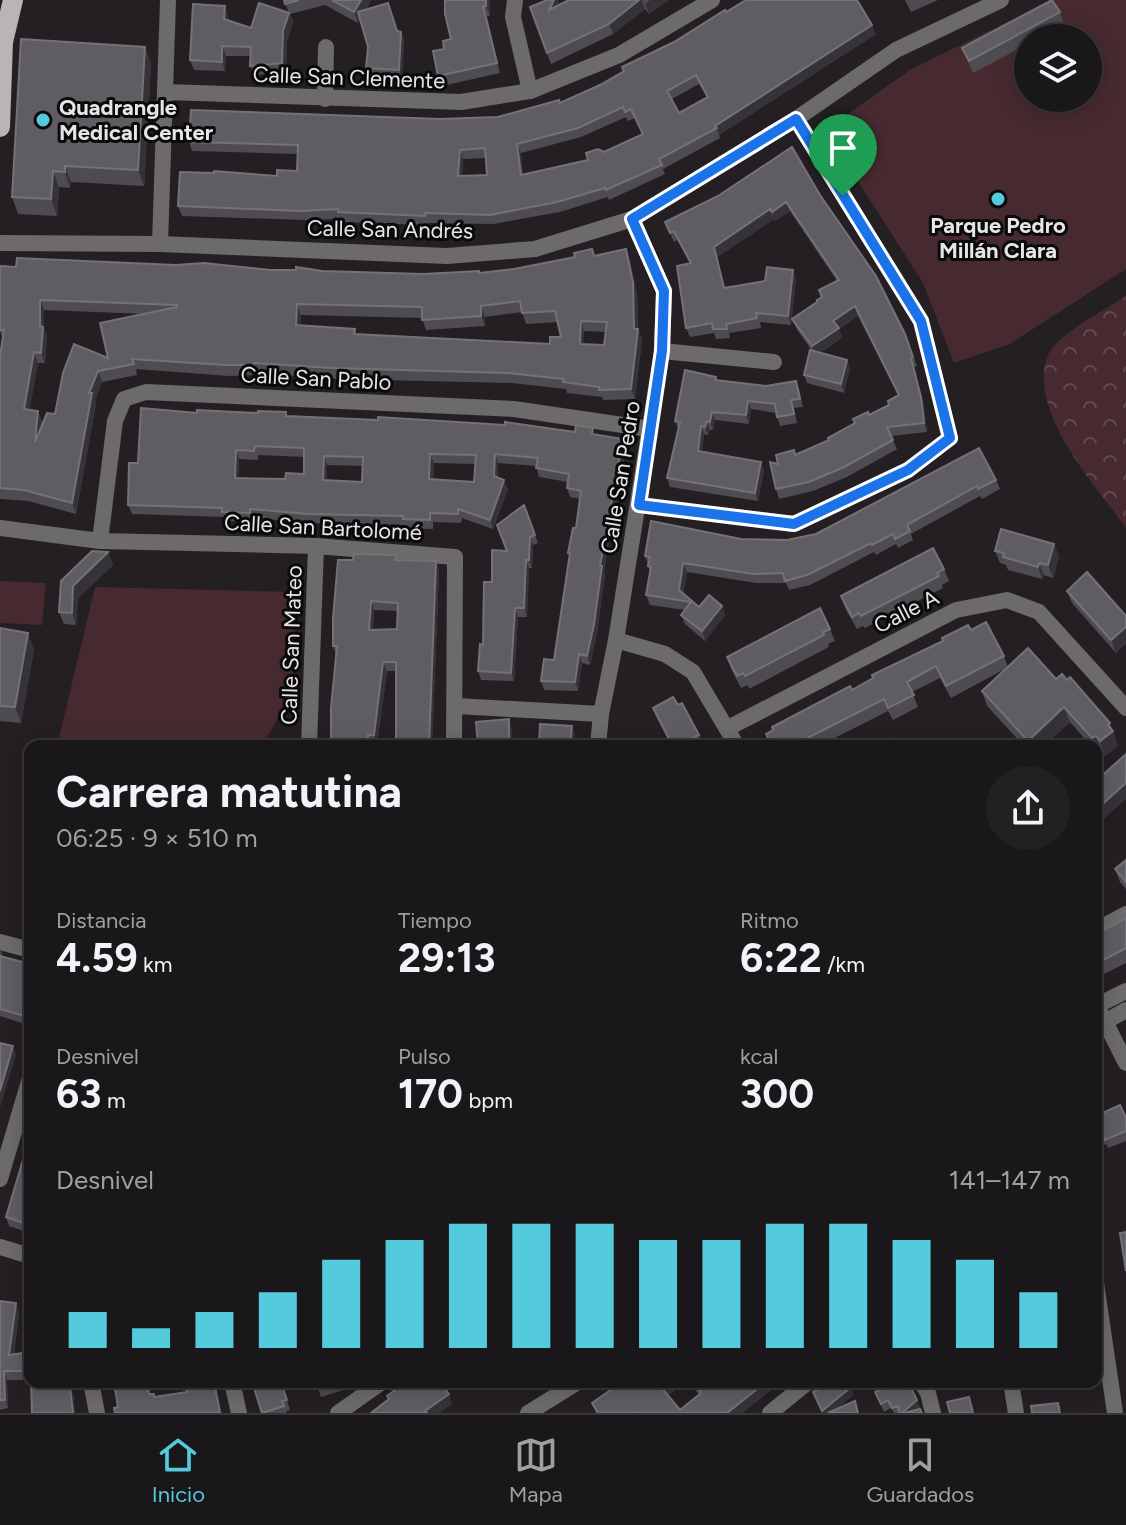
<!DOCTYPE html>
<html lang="es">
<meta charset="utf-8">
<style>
:root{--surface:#1a171a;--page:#232023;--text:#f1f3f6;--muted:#9f9fa2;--line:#383639;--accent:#54cadd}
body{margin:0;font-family:Figtree,sans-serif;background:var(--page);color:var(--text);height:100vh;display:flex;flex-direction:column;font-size:30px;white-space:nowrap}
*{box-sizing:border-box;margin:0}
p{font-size:26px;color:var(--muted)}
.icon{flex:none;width:44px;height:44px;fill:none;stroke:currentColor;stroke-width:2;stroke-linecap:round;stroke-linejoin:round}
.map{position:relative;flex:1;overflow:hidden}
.drawer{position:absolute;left:24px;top:740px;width:1078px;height:648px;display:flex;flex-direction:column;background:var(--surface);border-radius:16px;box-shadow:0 4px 20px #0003,0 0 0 2px var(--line)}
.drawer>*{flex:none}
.buttons{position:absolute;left:1014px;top:24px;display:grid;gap:16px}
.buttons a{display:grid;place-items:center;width:88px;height:88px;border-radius:50%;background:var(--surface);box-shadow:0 4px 20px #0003,0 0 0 2px var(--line);font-size:40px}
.pin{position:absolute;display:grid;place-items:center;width:68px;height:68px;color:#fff;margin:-82px -34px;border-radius:50% 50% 50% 0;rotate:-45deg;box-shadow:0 0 8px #0007}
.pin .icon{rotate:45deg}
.round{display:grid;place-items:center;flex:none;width:84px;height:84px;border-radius:42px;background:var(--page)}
.overview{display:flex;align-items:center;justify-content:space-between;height:136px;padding:0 32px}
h1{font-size:44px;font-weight:700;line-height:60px}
.stats{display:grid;grid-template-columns:repeat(3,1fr);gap:12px;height:136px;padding:8px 32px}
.stats div{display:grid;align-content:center}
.stats b{font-size:40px;font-weight:700}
.stats small{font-size:22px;font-weight:400}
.stats p{font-size:22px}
.chart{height:224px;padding:16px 32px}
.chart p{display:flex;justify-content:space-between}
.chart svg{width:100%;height:144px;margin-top:8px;stroke:var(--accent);stroke-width:6}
.tab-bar{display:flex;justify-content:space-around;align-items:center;height:112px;border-top:2px solid var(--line);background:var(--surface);font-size:22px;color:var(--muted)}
.tab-bar a{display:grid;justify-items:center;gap:4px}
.tab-bar .current{color:var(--accent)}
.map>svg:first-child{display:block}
.park{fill:url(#park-crowns)}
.pitch{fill:#462a30;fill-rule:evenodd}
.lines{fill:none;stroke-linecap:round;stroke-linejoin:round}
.minor{stroke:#6d6a6b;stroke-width:16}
.tertiary{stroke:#6d6a6b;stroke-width:16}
.primary{stroke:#bab4b7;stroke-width:20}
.wall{fill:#4e4c51;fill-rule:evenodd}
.shaded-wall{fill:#363338}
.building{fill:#5f5d62;stroke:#747277;stroke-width:2;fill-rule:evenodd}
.route-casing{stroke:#fff;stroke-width:16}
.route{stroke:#1a73e8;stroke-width:10}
.poi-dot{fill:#54cadd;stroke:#0b0a0b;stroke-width:3}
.labels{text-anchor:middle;stroke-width:6;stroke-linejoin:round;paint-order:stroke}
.street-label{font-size:22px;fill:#e7e5e8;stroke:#0b0a0b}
.poi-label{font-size:22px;font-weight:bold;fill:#e7e5e8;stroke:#0b0a0b;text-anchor:start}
</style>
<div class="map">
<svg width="1126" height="1413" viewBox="0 0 1126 1413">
<defs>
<pattern id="park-crowns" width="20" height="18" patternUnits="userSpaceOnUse" patternTransform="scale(2)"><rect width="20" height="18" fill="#462a30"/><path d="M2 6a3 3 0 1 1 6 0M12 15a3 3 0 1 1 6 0" fill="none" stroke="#61494e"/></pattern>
</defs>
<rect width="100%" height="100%" fill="#231f23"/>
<!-- park -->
<path class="park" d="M1126 296V528C1096 486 1026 411 1048 355 1057 334 1107 309 1126 296Z"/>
<!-- pitch -->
<g class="pitch">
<path d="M1051 0H1126V269L1010 344 954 363 923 283 825 130 910 70ZM1028 38H1088V98H1028Z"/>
<polygon points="0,581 46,583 42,625 0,623"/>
<polygon points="95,587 294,592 295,637 292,694 262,746 57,746"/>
</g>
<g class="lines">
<!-- minor -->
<g class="minor">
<polyline points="515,0 513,17 530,91"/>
<polyline points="166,92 461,102 530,91 619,55 712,0"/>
<polyline points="325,99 326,47"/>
<polyline points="0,243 160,244 447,256 535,249 632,219 796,119 896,50 1001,0"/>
<polyline points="160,244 168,0"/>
<polyline points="662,351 774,362"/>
<polyline points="639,505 794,524 908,470 950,438 921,321 796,119"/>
<polyline points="0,528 100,541 316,546 455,557 454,746"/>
<polyline points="100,541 115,421 124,399 146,392 514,409 650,429"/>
<polyline points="616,640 665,654 693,672 737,746"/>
<polyline points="456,706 601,714"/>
<polyline points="728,728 956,610 1007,600 1039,612 1126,708"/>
<polyline points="309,746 316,546"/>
<polyline points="598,746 601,714 616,640 662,351 664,291 632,219"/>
<polyline points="1096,930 1126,914"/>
<polyline points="0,942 30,950"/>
<polyline points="1097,1006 1126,1063"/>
<polyline points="0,1179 30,1078"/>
<polyline points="0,1247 30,1256"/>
<polyline points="1096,1283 1115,1413"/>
<polyline points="91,1382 97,1413"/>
<polyline points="232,1382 239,1413"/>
<polyline points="921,1382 928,1393 933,1413"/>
<polyline points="1011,1382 1016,1413"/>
<polyline points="338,1413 382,1382"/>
<polyline points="770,1413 808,1382"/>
</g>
<!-- tertiary -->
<g class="tertiary">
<polyline points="1096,1006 1126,991"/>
<polyline points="1096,1027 1126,1010"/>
<polyline points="528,1413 578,1382"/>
</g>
<!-- primary -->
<polyline class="primary" points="0,127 3,42 13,0"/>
</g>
<!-- wall -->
<g class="wall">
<polygon points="284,0 371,0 366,10 397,31 401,32 404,40 402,78 370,76 366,68 368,47 360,20 358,23 325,5 290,14 293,22 287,41 286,73 254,75 250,66 250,56 226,56 225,71 194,70 190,60 228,16 228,21 251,28 289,13"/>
<polygon points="445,0 490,0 490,16 487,16 500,73 442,86 438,76 444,49 451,39"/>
<polygon points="547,0 558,0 559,5 569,0 669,0 649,14 645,9 613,34 551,64 530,7"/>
<polygon points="905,0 938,0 911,12"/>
<path d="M726 12 876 34 719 135 720 138 663 169 665 174 609 200 608 197 560 212 493 224 428 223V225L341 222 340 219 304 220 182 216 178 206 297 171 298 154 192 151 189 142 440 119 498 117 560 103 600 85ZM699 84 707 98 679 113 672 99ZM626 117 628 121 635 118 642 134 588 160 523 175 521 153 581 137ZM486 158 487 175 462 176 463 159Z"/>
<polygon points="1060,12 1064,25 1039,38 1028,38 1028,44 973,73 962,48"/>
<polygon points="145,47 151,63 144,186 71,182 70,188 59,187 57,216 18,214 12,197"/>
<polygon points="820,195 905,334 917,366 914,367 924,406 927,432 891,436 897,449 847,477 813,491 779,499 776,489 778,464 829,440 869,415 889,405 898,395 858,316 839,329 842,338 819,353 850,368 844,393 807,383 804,375 812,351 796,328 792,319 817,302 822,297 819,290 837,281 790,211 775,221 774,219 717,257 725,288 796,279 791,325 760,322 761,328 729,333 730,338 716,339 714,333 690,337 686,328 690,263 677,240 674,242 665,222"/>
<path d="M592 249 595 256 626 249 630 260 637 294 638 329 642 340 635 399 603 400 602 397 567 393 566 389 511 383 336 379 258 373 257 375 229 376 136 369 137 375 102 382 95 400 96 404 76 514 28 501 0 499V356L3 339 0 332V266L270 270 423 274 480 273 514 269 575 257ZM44 310 145 314 108 358 55 414 41 426 42 422 38 411 29 410 38 363H45L47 337 44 328ZM522 312 526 324 558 322 561 337 550 344 356 334 355 329 300 325 301 315 422 318 426 330 485 326V317ZM584 331 606 332 604 345 584 344Z"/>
<polygon points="716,377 717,380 799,389 803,407 794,408 797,423 780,426 776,413 751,409 749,424 715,420 713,430 710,430 708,435 704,434 702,451 764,470 758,501 670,487 667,478 678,429 675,421"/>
<path d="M286 412 287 416 595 434 626 448 604 571 605 575 597 633 590 665 582 663 578 691 544 690 541 681 554 660 570 557 568 553 576 528 580 499 570 497 567 488 568 482 539 477 536 466 498 463V477L508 489 493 529 462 518 461 523 433 522V529L406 528 405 525 311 523 253 518V522L225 521 224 517 132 514 128 505 138 463 197 413ZM258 455 304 457V474L285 479 238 478 239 459 258 460ZM434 463 475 464 474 482 433 479ZM327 465 363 466 362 482 327 481Z"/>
<polygon points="996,480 1000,489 982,499 980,496 911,534 913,540 898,548 896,544 876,555 874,552 810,585 789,590 786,583 756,583 687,572 683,594 699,607 722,606 725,615 705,641 685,624 681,615 685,610 650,605 646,595 650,572 645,556 741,539 787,540 816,534"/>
<polygon points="524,505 538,543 533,545 532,568 529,568 527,617 518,617 514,681 481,680 478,671 492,582 507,551"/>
<polygon points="1054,544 1059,557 1053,578 1044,575 1042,579 1008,570 1006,565 1000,563 995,551"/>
<polygon points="108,552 113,565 78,598 76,625 64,624 59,612"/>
<path d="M397 560 436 561 439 570 432 746H396V671H387L377 744H372V746H331L336 655 333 646ZM374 610 398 611 397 629 373 630Z"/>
<polygon points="944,569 949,581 942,585 943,588 865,628 863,626 857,629 845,608 841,596"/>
<polygon points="1067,591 1126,616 1126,643 1116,653 1072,603"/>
<polygon points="0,628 34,649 21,723 0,721"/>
<polygon points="830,629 835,641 828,644 829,647 749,689 748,685 741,688 731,669 727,657"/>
<polygon points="971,630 1004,656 1008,667 1056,679 1110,723 1118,746 1105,756 1101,751 1098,753 1096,751 1096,746 1091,746 1070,722 1044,746 1024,746 987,706 982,691 1005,669 951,698 940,678 912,692 918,707 893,720 888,711 819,746 770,746 766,734"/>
<polygon points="678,705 699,735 703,746 671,746 658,720 653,708"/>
<polygon points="1126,860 1126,889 1120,882 1115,869"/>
<polygon points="1126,918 1126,963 1096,978 1096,934"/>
<polygon points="0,949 3,957 30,964 28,1025 0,1016"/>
<polygon points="1096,1116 1126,1118 1126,1141 1108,1148 1106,1144 1099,1147 1096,1141"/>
<polygon points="30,1136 30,1233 9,1226 6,1217"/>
<polygon points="0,1301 19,1312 14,1354 30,1352 30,1380 7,1380 8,1408 0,1410"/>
<polygon points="281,1382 290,1410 286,1411 287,1413 262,1413"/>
<polygon points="316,1382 344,1382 346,1389 321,1397"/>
<polygon points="622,1382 683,1382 684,1384 668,1395 680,1410 699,1395 689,1382 781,1382 742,1413 596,1413 592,1403"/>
<polygon points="875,1392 917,1400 922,1413 894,1413 891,1408 884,1412"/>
</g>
<!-- shaded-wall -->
<g class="shaded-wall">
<polygon points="361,0 371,0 358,23 354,12"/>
<polygon points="486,0 490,0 490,16 486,6"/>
<polygon points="554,0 558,0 560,7 549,10"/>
<polygon points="639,0 642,0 645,9 613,34 609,24"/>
<polygon points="650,0 669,0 649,14 645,4"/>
<polygon points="225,6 228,16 228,29 224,19"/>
<polygon points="483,6 487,16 500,73 497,63"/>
<polygon points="289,13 293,22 287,41 286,73 282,63 283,31"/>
<polygon points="872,25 876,34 719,135 715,126"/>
<polygon points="401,32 404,40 402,78 399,70"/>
<polygon points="222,46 226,56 225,71 222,62"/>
<polygon points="145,47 151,63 144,186 138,170"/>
<polygon points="517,144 521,153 524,185 521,175"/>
<polygon points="460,150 463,159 462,186 458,176"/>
<polygon points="65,166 71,182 70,188 65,172"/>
<polygon points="53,171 59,187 57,216 51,199"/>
<polygon points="786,202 790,211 775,221 772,212"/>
<polygon points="770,209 774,219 717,257 727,298 714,247"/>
<polygon points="626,249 630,260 637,294 638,330 638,329 642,340 635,399 631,389 634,329"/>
<polygon points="793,270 796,279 791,325 788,316"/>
<polygon points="40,300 44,310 44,328 47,337 45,363 41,353 40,326"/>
<polygon points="297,304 301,315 300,335 296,325"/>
<polygon points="481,306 485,317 485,326 481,316"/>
<polygon points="855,306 858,316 839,329 842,338 815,355 812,346 833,321"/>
<polygon points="581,321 584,331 584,355 580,344"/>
<polygon points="34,352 38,363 28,420 24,409"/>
<polygon points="911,358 924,406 927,432 924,423"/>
<polygon points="847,360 850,368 844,393 841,384"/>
<polygon points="98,371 102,382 95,400 96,404 76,514 72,503 89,393"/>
<polygon points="748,401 751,409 749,424 746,415"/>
<polygon points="38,411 42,422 39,453 35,442"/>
<polygon points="712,412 715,420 713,430 710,422"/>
<polygon points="707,421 710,430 708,435 705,427"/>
<polygon points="701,426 704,434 701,459 698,451"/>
<polygon points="623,439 626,448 604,571 605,575 597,633 590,665 587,656 600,566"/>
<polygon points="236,450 239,459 238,487 235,478"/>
<polygon points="430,454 434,463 433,488 429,479"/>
<polygon points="495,454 498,463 497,485 494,476"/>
<polygon points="324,456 327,465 327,489 323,480"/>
<polygon points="761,462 764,470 758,501 755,493"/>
<polygon points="504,480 508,489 493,529 490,520"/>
<polygon points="530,537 533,545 532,568 529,560"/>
<polygon points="1054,544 1059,557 1053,578 1048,565"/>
<polygon points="108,552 113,565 78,598 76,625 72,613 73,586"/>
<polygon points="526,560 529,568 527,617 524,608"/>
<polygon points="436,561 439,570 432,746 429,746"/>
<polygon points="683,563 687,572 682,599 679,590"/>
<polygon points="1039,563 1044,575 1042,579 1038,567"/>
<polygon points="371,601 374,610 372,639 369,630"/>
<polygon points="722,606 725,615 705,641 702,631"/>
<polygon points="515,608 518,617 514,681 511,673"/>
<polygon points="1126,627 1126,643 1116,653 1111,640"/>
<polygon points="28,633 34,649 21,723 15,707"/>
<polygon points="579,654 582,663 578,691 575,682"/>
<polygon points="383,662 387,671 377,744 374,735"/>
<polygon points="1064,707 1070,722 1044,746 1030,746 1028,741"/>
<polygon points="509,719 512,729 513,746 509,746"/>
<polygon points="1110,723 1118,746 1105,756 1100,741"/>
<polygon points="572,726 575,735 574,746 570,746"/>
<polygon points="1096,736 1101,751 1098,753 1092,738"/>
<polygon points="1126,783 1126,799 1096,826 1096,810"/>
<polygon points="1098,886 1105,907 1096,915 1096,888"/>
<polygon points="30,998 30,1018 28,1025 25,1016"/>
<polygon points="13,1046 16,1055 0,1108 0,1091"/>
<polygon points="16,1303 19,1312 12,1363 9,1355"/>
<polygon points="4,1371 7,1380 8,1408 5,1400"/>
<polygon points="214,1382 215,1382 222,1413 220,1413"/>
<polygon points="669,1382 683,1382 684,1384 665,1397 661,1387"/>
<polygon points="766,1382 781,1382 742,1413 727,1413"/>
<polygon points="70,1387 74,1396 75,1413 73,1413"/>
<polygon points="851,1387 854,1395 832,1413 822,1413 822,1411"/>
<polygon points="449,1394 452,1404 440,1413 426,1413 425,1411"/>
<polygon points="917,1400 920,1409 902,1413"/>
</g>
<!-- building -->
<g class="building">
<polygon points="284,0 299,0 285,4"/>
<polygon points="332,0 361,0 354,12"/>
<polygon points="445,0 486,0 486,6 483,6 497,63 438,76 433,51 444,49 443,41 451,39 445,14"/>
<polygon points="547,0 554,0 549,10 569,0 639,0 609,24 547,53 530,7"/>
<path d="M746 0H857L872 25 715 126 717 128 659 159 662 165 606 190 605 188 557 202 490 215 425 213V216L338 212V209L300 211 178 206 180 172 214 173V171L277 176V170L297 171 298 145 189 142 191 110 440 119 498 117 559 100 560 103 600 85 624 71 622 67 674 42 725 10 726 12ZM696 75 708 97 679 113 667 91ZM623 107 625 112 631 109 643 134 604 152 598 149 586 153 588 160 521 175 517 144 578 128ZM485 148 487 175 458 176 460 150Z"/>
<polygon points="1052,0 1060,12 969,61 962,48"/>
<polygon points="259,3 289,13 283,31 282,63 250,66 251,47 222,46 222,62 190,60 193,4 225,6 224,19 251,28"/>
<polygon points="388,3 397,31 401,32 399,70 366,68 368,47 358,12"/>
<polygon points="21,39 145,47 138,170 65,166 65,172 53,171 51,199 12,197"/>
<polygon points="792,147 820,195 876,276 905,334 913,357 911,358 921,397 924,423 887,427 893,440 844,467 809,482 776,489 770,462 778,464 776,455 794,450 795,455 829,440 828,438 855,423 853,419 868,412 869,415 889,405 888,401 899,395 855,306 833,321 839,328 812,346 792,319 817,302 817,300 822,297 819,290 839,280 786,202 772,212 770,209 714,247 724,288 765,281 767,267 793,270 788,316 756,313 757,318 726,324 727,329 713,329 712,323 686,328 677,266 691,263 674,231 670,233 665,222 718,196"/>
<path d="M592 249 594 256 626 249 633 283 634 329H638L631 389 599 390V387L563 382 564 379 507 373 332 368 254 363V365H225L132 359 134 364 98 371 89 393H92L72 503 24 490 0 488V356L4 330H0V266L16 267 17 258 176 265 204 263 270 270H296V267L322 271 423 274 479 271V273L514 269 575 257 574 253ZM40 300 177 305V307L100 323 108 358 74 344 63 373 55 414 47 413 35 442 38 411 24 409 34 352 41 353 43 327 40 326ZM520 301 522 313 555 311 561 337H550V344L354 334 355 329 296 325 297 304 422 307V320L481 316V306ZM581 321 607 322 604 345 580 344Z"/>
<polygon points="810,350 847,360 841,384 804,375"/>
<polygon points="685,370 716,377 715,380 766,386 796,381 800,399 791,400 794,414 777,417 775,404 748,401 746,415 712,412 710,422 707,421 705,427 701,426 698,451 761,462 755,493 667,478 680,422 675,421"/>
<path d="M141 408 197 413V410L258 413V411L286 412V416L378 420V417L505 425V422L575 432 576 425 593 428 592 434 623 439 600 566H602L594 624 587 656 579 654 575 682 541 681 544 659 554 660 570 553H568L573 528H576L581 491 567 488 569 474 536 468 538 458 495 454 494 476 504 480 490 520 458 509V514L430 513V520L403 519V516L308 514 250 509V513L222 512V508L128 505 129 463H138ZM255 446 304 448V474L286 473 285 479 235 478 236 450 254 451ZM430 454 476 455 474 482 429 479ZM324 456 363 457 362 482 323 480Z"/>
<polygon points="979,448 996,480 978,489 977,486 907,525 910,531 895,539 893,534 872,545 871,543 807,575 785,581 783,573 753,574 683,563 679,590 699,607 709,595 722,606 702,631 681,615 691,602 646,595 651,567 648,566 650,557 645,556 651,521 741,539 787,540 816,534"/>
<polygon points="524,505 535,535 530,537 529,560 526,560 524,608 515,608 511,673 478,671 480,644 483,645 484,582 492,582 492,550 507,551 497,525"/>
<polygon points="1001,529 1054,544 1048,565 1039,563 1038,567 1003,557 1004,553 995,551"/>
<polygon points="933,548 944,569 937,573 939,576 861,616 859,613 852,617 841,596"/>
<polygon points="92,551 108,552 73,586 72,613 59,612 61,581"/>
<path d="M354 554 396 555 395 560 436 561 429 746H396V662H383L374 735H368V744L364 745V746H331V708L337 646H333V618L338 560H353ZM371 601 398 603 397 629 369 630Z"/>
<polygon points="1087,572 1126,616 1126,627 1111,640 1067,591"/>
<polygon points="820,608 830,629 823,632 824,635 745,676 743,673 737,676 727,657"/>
<polygon points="986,622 1004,656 946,686 936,666 907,682 914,695 888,708 884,699 792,746 772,746 766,734 773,730 772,727 850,686 852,690 873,678 872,675 943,641 942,638 968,625 971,630"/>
<polygon points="0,628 28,633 15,707 0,706"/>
<polygon points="1028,648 1056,679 1062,674 1067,680 1070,677 1110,723 1108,725 1113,731 1100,741 1096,736 1092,738 1064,707 1028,741 982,691"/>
<polygon points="673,697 678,705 682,703 699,735 694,737 699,745 696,746 673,746 653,708"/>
<polygon points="509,719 509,746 478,746 476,722"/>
<polygon points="540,724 572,726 570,746 539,746"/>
<polygon points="889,739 892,746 876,746"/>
<polygon points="1126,754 1126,783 1096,810 1096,781"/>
<polygon points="1126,860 1126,882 1115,869"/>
<polygon points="1126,918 1126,948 1096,964 1096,934"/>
<polygon points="0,956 30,964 30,998 25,1016 0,1009"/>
<polygon points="0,1043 13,1046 0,1091"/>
<polygon points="1120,1105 1126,1118 1126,1131 1105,1140 1103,1135 1096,1139 1096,1116"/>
<polygon points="30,1136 30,1225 6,1217"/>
<polygon points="1126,1232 1126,1271 1120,1233"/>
<polygon points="0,1301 16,1303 9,1355 30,1352 30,1371 4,1371 5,1400 0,1400"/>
<polygon points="31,1382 66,1382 66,1387 70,1387 73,1413 32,1413"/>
<polygon points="114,1382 147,1382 149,1394 154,1394 154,1397 187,1392 184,1382 214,1382 220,1413 115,1413 114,1408 118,1407"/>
<polygon points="252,1382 281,1382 287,1400 282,1401 284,1406 262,1413"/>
<polygon points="316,1382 334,1382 317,1387"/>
<polygon points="406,1382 440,1382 449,1394 425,1411 427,1413 371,1413 389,1399 387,1396"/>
<polygon points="622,1382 669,1382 661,1387 680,1410 701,1393 693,1382 766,1382 727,1413 636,1413 635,1412 633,1413 598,1413 592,1403"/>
<polygon points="834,1382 848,1382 851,1387 822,1411 813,1392"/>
<polygon points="897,1382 908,1382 917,1400 902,1413 899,1413 898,1406 892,1408 888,1400 881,1404 875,1392"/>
<polygon points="969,1397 973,1413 950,1413 947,1402"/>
<polygon points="855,1401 858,1413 828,1413"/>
<polygon points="1058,1403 1060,1413 1032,1413 1031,1406"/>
<polygon points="920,1409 922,1413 904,1413"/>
</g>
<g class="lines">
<!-- route casing -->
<g class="route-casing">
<polygon id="route" points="796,119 921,321 950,438 908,470 794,524 639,505 662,351 664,291 632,219"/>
</g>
<!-- route -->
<use href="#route" class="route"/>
</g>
<!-- markers -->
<g class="poi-dot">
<circle cx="43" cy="120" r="8"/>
<circle cx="998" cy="199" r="8"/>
</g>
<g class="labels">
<!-- street labels -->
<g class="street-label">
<text transform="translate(349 77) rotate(2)" y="8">Calle San Clemente</text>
<text transform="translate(390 229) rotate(1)" y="8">Calle San Andrés</text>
<text transform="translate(316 378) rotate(3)" y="8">Calle San Pablo</text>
<text transform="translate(620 477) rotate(-81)" y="8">Calle San Pedro</text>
<text transform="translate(323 527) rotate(3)" y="8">Calle San Bartolomé</text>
<text transform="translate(906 611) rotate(-27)" y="8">Calle A</text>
<text transform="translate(291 645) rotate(-88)" y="8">Calle San Mateo</text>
</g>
<!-- poi labels -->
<g class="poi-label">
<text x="59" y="115">Quadrangle<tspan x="59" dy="25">Medical Center</tspan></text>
<text x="998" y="233" text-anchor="middle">Parque Pedro<tspan x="998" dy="25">Millán Clara</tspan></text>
</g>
</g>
</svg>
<div class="buttons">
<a><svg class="icon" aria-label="layers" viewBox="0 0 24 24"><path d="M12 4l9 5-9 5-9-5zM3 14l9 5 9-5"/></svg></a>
</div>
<div class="pin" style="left:843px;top:196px;background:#1e9e55"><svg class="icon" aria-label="arrive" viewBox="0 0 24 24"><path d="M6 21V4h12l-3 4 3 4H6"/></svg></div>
<section class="drawer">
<div class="overview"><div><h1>Carrera matutina</h1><p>06:25 · 9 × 510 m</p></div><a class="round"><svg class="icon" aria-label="share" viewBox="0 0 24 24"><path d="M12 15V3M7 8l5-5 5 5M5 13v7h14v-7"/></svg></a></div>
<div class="stats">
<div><p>Distancia</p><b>4.59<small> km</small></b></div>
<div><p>Tiempo</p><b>29:13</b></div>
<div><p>Ritmo</p><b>6:22<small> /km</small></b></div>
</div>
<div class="stats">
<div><p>Desnivel</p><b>63<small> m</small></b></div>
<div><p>Pulso</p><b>170<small> bpm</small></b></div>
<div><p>kcal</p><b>300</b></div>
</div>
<div class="chart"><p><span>Desnivel</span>141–147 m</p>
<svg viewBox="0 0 160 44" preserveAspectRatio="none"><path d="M5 44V33M15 44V38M25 44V33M35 44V27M45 44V17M55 44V11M65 44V6M75 44V6M85 44V6M95 44V11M105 44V11M115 44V6M125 44V6M135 44V11M145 44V17M155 44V27"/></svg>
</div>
</section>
</div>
<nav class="tab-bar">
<a class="current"><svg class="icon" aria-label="home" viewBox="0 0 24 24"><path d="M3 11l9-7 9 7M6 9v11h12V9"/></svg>Inicio</a>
<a><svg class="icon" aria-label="map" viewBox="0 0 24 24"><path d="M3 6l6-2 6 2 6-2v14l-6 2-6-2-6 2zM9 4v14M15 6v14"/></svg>Mapa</a>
<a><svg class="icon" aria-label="saved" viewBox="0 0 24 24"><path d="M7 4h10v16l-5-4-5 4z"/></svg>Guardados</a>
</nav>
